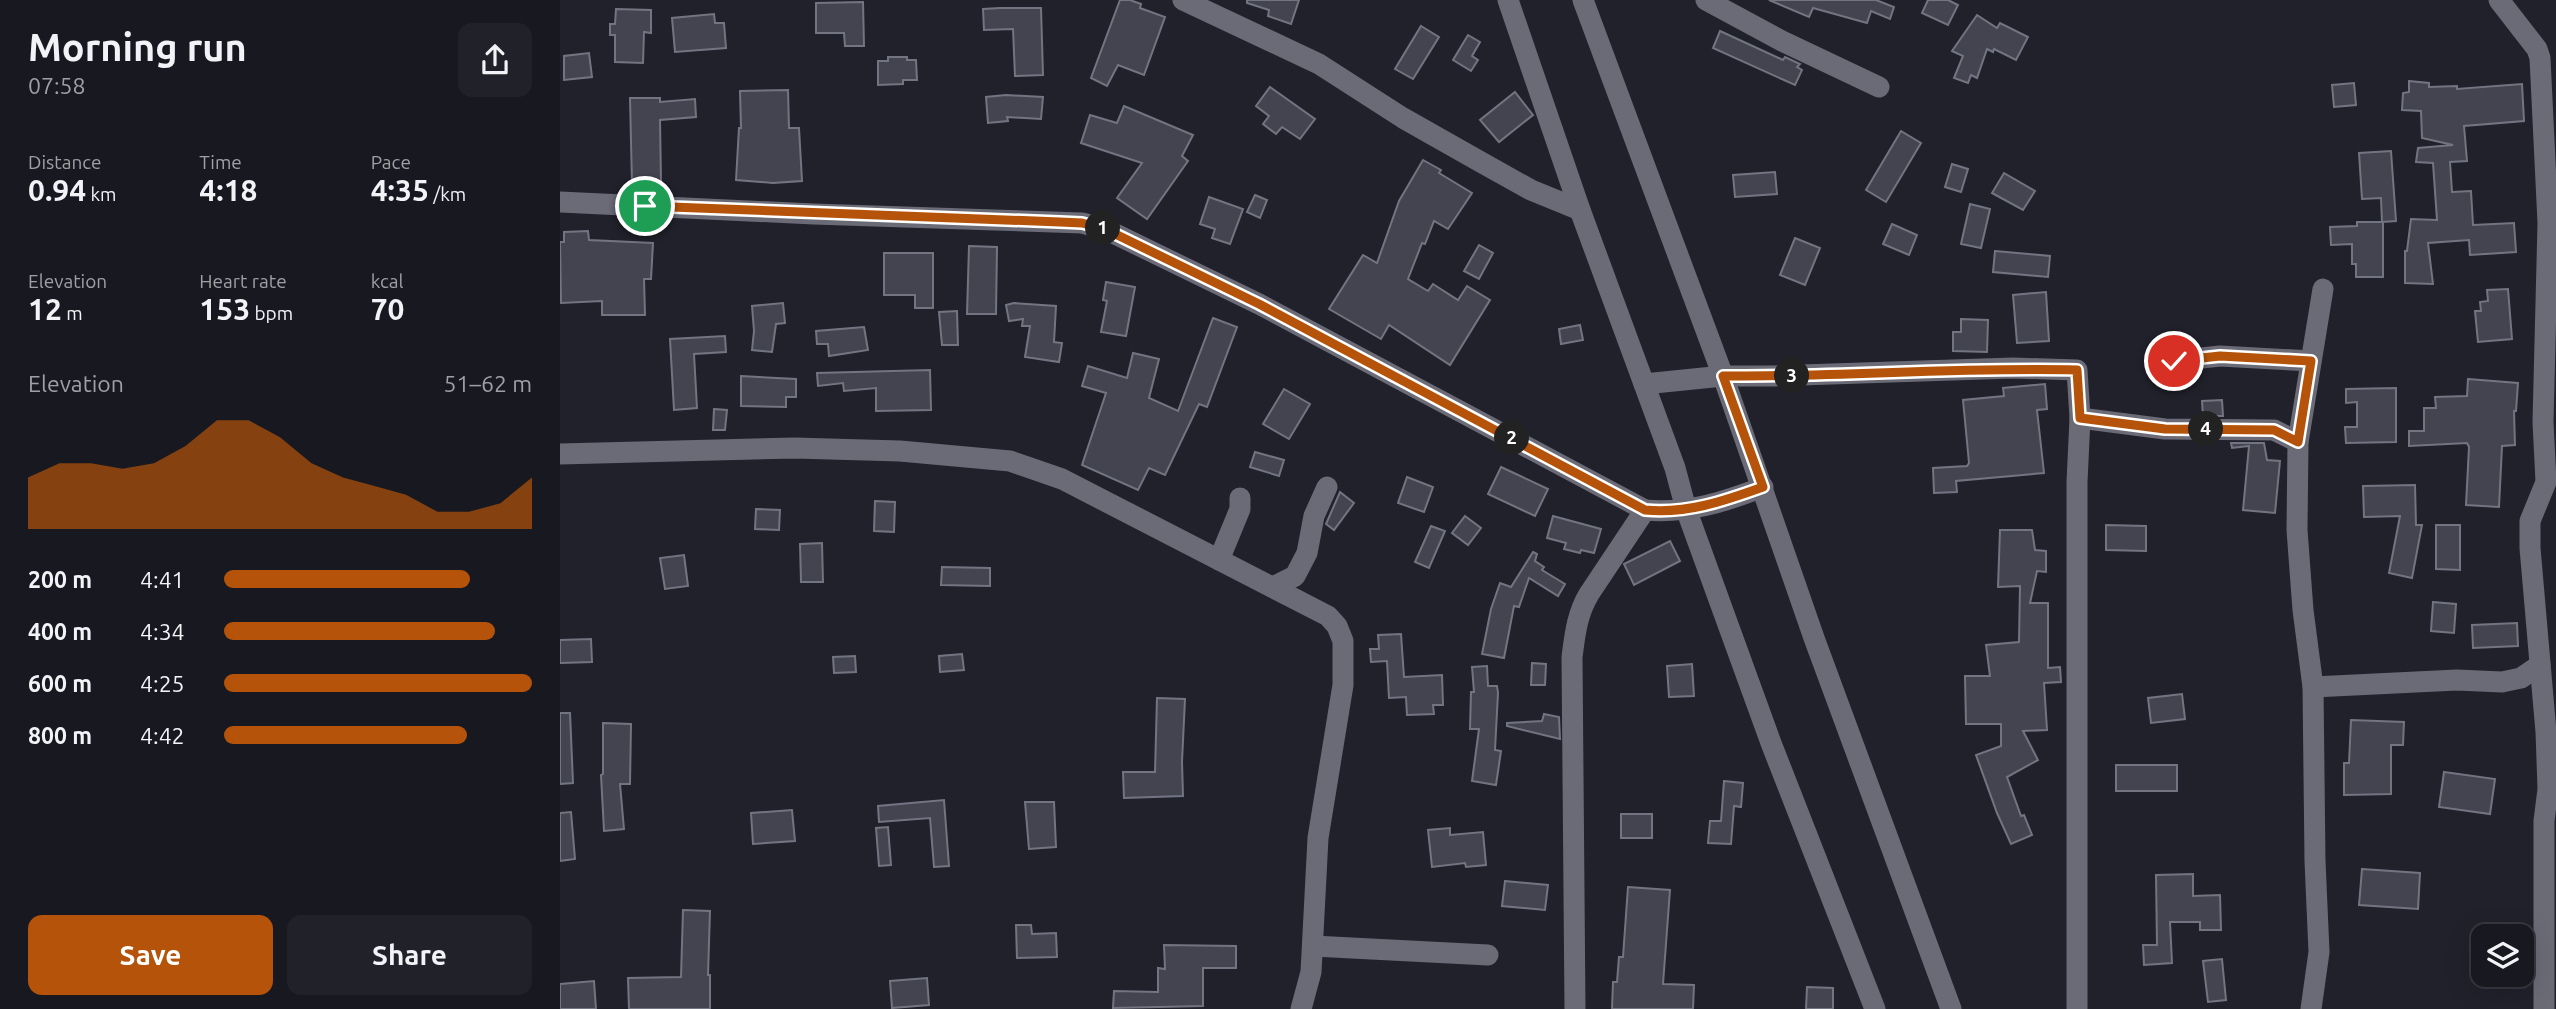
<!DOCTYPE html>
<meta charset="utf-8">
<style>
:root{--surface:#181920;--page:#212229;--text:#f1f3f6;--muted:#9fa0a5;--line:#36383e;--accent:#b45309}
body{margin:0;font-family:Ubuntu,sans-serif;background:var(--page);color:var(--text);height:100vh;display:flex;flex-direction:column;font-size:26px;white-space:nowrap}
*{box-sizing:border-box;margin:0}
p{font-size:23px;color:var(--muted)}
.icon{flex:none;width:38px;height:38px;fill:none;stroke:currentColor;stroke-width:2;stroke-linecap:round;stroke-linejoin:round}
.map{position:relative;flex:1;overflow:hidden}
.details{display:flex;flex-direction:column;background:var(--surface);width:560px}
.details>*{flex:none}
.tools{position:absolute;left:1911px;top:924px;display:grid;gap:14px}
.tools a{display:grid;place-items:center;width:63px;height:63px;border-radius:14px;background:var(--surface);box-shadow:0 7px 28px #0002,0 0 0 2px var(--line);font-size:35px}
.pin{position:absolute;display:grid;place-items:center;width:60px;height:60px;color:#fff;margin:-30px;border:4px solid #fff;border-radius:50%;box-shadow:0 2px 7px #0007}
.km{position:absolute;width:35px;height:35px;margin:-18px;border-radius:50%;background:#222;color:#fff;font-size:19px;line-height:35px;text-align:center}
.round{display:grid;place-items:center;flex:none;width:74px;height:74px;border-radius:14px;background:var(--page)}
.overview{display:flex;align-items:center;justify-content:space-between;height:119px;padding:0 28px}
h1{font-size:38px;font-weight:700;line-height:52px}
.figures{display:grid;grid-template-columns:repeat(3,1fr);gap:10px;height:119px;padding:7px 28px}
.figures div{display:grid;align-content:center}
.figures b{font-size:30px;font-weight:700}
.figures small{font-size:19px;font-weight:400}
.figures p{font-size:19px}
.chart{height:196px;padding:14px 28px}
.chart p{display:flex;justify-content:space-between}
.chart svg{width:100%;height:126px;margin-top:7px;fill:var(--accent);opacity:.7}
.cta{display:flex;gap:14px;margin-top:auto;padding:14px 28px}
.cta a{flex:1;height:80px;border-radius:14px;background:var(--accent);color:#fff;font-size:28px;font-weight:700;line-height:80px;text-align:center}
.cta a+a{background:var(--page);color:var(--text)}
ul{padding:0 28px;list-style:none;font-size:23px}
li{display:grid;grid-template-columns:112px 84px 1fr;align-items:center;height:52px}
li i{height:18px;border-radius:9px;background:var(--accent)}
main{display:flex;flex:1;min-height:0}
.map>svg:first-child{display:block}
.building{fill:#434450;stroke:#737481;stroke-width:2}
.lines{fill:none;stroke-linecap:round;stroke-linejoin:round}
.minor{stroke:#6a6b77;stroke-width:21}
.route-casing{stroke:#fff;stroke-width:14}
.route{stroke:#b45309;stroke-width:9}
</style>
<main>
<section class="details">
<div class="overview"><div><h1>Morning run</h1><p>07:58</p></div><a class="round"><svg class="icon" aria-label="share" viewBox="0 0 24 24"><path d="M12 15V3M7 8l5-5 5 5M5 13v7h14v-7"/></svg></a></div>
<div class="figures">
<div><p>Distance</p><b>0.94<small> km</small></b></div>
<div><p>Time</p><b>4:18</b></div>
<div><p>Pace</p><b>4:35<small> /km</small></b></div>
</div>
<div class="figures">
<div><p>Elevation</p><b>12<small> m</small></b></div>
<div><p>Heart rate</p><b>153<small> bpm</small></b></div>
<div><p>kcal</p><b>70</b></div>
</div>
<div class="chart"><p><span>Elevation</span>51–62 m</p>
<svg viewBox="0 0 160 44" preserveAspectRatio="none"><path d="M0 44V26L10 21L20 21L30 23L40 21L50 15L60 6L70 6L80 12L90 21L100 26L110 29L120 32L130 38L140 38L150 35L160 26V44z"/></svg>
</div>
<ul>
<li><b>200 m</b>4:41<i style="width:80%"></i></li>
<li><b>400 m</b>4:34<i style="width:88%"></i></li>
<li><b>600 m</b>4:25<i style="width:100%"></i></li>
<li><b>800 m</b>4:42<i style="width:79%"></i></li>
</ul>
<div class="cta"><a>Save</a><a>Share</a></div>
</section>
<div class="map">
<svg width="1996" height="1009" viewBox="0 0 1996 1009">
<rect width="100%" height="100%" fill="#20212b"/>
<!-- building -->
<g class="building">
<polygon points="560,0 570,0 581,4 580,8 605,17 584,75 558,65 547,86 531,78"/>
<polygon points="687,0 739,0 731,24 708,16 709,10 687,3"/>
<polygon points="1209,0 1316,0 1334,7 1330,19 1311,11 1307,23 1253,8 1249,17"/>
<polygon points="1368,0 1388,0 1398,5 1388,25 1362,13"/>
<polygon points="303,2 304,46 285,46 284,33 256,33 256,3"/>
<polygon points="440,8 481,8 483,75 455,76 453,29 424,30 423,9"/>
<polygon points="56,9 91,10 91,33 84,32 83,63 55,62 55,35 50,35 50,24 55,24"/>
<polygon points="154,14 155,23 164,23 166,48 115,52 112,18"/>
<polygon points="1417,15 1437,28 1440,23 1468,37 1456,60 1434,49 1433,52 1427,49 1417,78 1411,75 1408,83 1394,78 1403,56 1392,51"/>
<polygon points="861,26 879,37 853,79 835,69"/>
<polygon points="1160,31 1223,60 1225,57 1240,64 1237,67 1242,70 1235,85 1153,48"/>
<polygon points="908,35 920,42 912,56 918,60 911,71 893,60"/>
<polygon points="29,53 32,77 4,80 4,56"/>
<polygon points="328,57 347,57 347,60 356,60 357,80 343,80 343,84 318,85 318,61 328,61"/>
<polygon points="1849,81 1869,83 1869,87 1897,86 1897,89 1962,84 1964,121 1904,126 1907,161 1890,162 1892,192 1911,191 1913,225 1954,223 1956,252 1910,255 1909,240 1868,243 1873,284 1845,283 1845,251 1847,251 1851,219 1877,220 1873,163 1856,162 1858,148 1893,145 1862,138 1861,111 1842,110 1843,93 1849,92"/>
<polygon points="1794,83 1796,105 1774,107 1772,85"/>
<polygon points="710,87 755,119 740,139 722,127 716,134 703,124 709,116 696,106"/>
<polygon points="228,90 229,128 239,128 242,181 213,183 176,180 179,128 181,128 180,91"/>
<polygon points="955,92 973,115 939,142 920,120"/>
<polygon points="446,95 483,97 481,119 447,117 448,121 428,123 426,97"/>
<polygon points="70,98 100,98 100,102 135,99 136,117 100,120 101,183 72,184"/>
<polygon points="564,106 633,135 622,156 628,161 587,219 557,198 582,163 521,143 530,115 557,123"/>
<polygon points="1341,131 1361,143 1326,202 1306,190"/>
<polygon points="1831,151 1836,221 1822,222 1821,198 1802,199 1799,153"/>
<polygon points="863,160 881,170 879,173 912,193 888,229 874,221 865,244 862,243 848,279 868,291 873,284 898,300 907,286 930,300 890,365 829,325 821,339 769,309 803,255 817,263 839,201"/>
<polygon points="1392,164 1408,169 1401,192 1385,187"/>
<polygon points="1215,172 1217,194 1175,197 1173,175"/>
<polygon points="1444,173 1475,191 1463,210 1432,193"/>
<polygon points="695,195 707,200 700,218 687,212"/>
<polygon points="649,197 683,209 670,244 652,238 655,229 640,224"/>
<polygon points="1410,204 1430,209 1421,248 1401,244"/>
<polygon points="1797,222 1823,222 1823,277 1796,277 1796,264 1792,264 1792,244 1771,245 1770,227 1797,226"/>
<polygon points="1332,224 1357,235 1349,255 1323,244"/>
<polygon points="28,231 29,240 93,243 91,279 84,279 85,315 42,315 42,301 1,303 0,242 4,242 4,232"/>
<polygon points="1235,238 1260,248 1245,285 1220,275"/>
<polygon points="919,245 933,253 919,279 904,271"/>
<polygon points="409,246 437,247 436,314 407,314"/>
<polygon points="1435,251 1490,256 1488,277 1433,272"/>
<polygon points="324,253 373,253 373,308 355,308 355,295 324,295"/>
<polygon points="546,282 575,287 566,336 541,332 547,301 543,300"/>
<polygon points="1948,289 1952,339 1918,342 1915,311 1921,311 1920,302 1928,301 1927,290"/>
<polygon points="1486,292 1489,341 1457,343 1453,295"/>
<polygon points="223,303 225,323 216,324 212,352 192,350 194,331 192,306"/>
<polygon points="454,303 496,306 494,342 502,343 499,362 465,357 470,326 462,326 463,319 449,321 446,305"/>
<polygon points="397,311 398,345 382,345 379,312"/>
<polygon points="653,318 677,327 647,407 639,404 605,475 589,468 578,490 522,465 546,393 522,386 528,366 567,378 573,353 599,359 589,398 618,411"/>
<polygon points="1401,319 1428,320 1427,352 1393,351 1393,332 1401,332"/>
<polygon points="1020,325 1023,340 1001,344 999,329"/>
<polygon points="304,327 308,350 269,356 268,344 257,344 256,331"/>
<polygon points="165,336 166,352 134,354 137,408 114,410 110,339"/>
<polygon points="370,370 371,410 316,411 316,388 284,391 283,383 258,386 257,373"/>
<polygon points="181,376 236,379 236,397 226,397 226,407 181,406"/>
<polygon points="1908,379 1958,383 1956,411 1954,411 1955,445 1942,446 1939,507 1906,505 1909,447 1907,443 1849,446 1849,431 1864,431 1864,408 1876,408 1875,397 1907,396"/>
<polygon points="1485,384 1487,409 1477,410 1484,473 1396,481 1397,492 1374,493 1373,468 1407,466 1409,463 1403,400 1444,396 1443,388"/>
<polygon points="1836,388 1836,442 1786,443 1785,427 1797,427 1797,402 1786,403 1786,389"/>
<polygon points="724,389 750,404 729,439 703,424"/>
<polygon points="1662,400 1663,416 1643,416 1642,401"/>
<polygon points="154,409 167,410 165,430 153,430"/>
<polygon points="1671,443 1704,443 1707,460 1720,461 1715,513 1683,510 1689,446 1672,448"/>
<polygon points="695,452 724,460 719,476 690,467"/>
<polygon points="941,467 988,489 975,516 928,494"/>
<polygon points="847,477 873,487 864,512 838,503"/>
<polygon points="1855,485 1856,525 1862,525 1852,578 1829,573 1840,516 1804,517 1803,486"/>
<polygon points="780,492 794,503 774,530 766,524"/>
<polygon points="315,501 335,502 334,532 314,531"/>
<polygon points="196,509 220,510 219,530 195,529"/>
<polygon points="905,516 921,528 908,545 892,533"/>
<polygon points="993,516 1041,529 1034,553 1021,550 1020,553 1004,549 1006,543 987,538"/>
<polygon points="1546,525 1586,526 1586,551 1546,550"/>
<polygon points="1876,525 1900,525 1900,570 1876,569"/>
<polygon points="871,526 885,531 869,568 855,562"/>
<polygon points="1440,530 1472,530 1475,550 1486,551 1486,572 1477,571 1470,603 1488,603 1488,668 1500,667 1501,682 1484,683 1487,730 1463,731 1478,760 1447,777 1461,816 1464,815 1472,835 1451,844 1437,813 1416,755 1441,746 1441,724 1406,724 1405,676 1430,676 1426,645 1459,642 1460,586 1438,587"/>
<polygon points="1110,541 1120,561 1074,585 1064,564"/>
<polygon points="262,543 263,582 241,582 240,544"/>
<polygon points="973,552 977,554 975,561 984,567 982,570 1005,584 998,596 969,578 959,607 954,606 944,658 922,654 931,609 940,583 951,587"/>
<polygon points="124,555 128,586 105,589 100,558"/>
<polygon points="382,567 430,568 430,586 381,585"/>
<polygon points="1873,602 1896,604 1894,633 1871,631"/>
<polygon points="1957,623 1958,646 1913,648 1912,625"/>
<polygon points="841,634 844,677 882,675 883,705 873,705 874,714 847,715 846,697 829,698 827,661 811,662 810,649 819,649 818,635"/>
<polygon points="31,639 32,662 0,663 0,640"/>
<polygon points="402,654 404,670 380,672 379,656"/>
<polygon points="295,656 296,672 274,673 273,657"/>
<polygon points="972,663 986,664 985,685 971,685"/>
<polygon points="1132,664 1134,696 1109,697 1107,666"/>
<polygon points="927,666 928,686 937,686 938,693 935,750 941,751 936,785 912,781 919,729 910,729 911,692 914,692 912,667"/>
<polygon points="1622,694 1625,719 1591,723 1588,698"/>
<polygon points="597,698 625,699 622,762 623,796 564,798 563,772 595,772"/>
<polygon points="0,713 10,713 13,783 0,784"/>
<polygon points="984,714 999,717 1000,739 947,726 947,723 982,721"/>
<polygon points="1791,720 1844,722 1843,745 1831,745 1831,794 1784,795 1784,763 1789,763"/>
<polygon points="43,723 71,724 70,784 60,784 64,829 44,831 41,775 43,774"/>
<rect x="1556" y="765" width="61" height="26"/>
<polygon points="1884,772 1935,779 1930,814 1879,807"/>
<polygon points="1164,781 1183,783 1181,807 1174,806 1171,844 1148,843 1150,821 1161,821"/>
<polygon points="384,800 389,866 374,867 370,818 319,822 318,806"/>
<polygon points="465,802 494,802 496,847 469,849"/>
<polygon points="232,810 235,841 193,844 191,813"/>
<polygon points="11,812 15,859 0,861 0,813"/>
<rect x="1061" y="814" width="31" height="24"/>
<polygon points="328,827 331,865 319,866 316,828"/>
<polygon points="890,828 890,835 923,832 926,865 906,867 905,863 872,867 868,830"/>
<polygon points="1802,869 1860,873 1858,909 1799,905"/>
<polygon points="1633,874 1633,896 1660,895 1661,930 1640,930 1640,922 1610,922 1612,963 1584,965 1583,945 1597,945 1596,875"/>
<polygon points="945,881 988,885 985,910 942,906"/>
<polygon points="1068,887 1110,890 1103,984 1134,985 1133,1009 1052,1009 1053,982 1057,982 1059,957 1063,957"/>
<polygon points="123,910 150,911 148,975 150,975 150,1009 69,1009 68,978 121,977"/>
<polygon points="456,925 471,925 472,934 496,933 497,957 457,958"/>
<polygon points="604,945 676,946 676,968 643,968 643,1006 553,1008 554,991 598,992 598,968 605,969"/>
<polygon points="1662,959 1666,1000 1648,1002 1643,961"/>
<polygon points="367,978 369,1005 332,1008 330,981"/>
<polygon points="34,981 36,1009 0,1009 0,984"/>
<polygon points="1247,987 1273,988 1273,1009 1246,1009"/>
</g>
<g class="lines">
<!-- minor -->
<g class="minor">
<polyline points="623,0 759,64 843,118 919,161 971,190 1020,210"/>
<polyline points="948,0 1020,210 1115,468 1126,509 1211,743 1315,1009"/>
<polyline points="1023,0 1163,376 1254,638 1391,1009"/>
<polyline points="1146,0 1222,41 1319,87"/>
<polyline points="1939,0 1977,49 1980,58 1988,223 1983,422 1986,482 1970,521 1970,548 1986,732 1988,789 1984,821 1984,1009"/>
<path d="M0 202 254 214 522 223 545 229 699 304 1085 510C1127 514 1164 502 1203 487"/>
<polyline points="1614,361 1660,356 1751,361"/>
<polyline points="1084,384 1163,376 1214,376 1453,368 1517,370 1520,418 1517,482 1517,1009"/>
<polyline points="1520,418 1605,429 1714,430 1738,442"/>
<polyline points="0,454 235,448 340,451 450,461 502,479 768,616 777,626 783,641 783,685 758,838 751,972 741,1009"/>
<polyline points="659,560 680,509 680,498"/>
<polyline points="713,587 735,576 747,553 754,516 767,487"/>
<polyline points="1753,687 1897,680 1942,682 1961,678 1980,665"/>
<polyline points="753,946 928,955"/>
<path d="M1015 1009 1012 657C1015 634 1017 614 1029 594L1085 510"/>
<polyline points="1751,1009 1759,952 1755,861 1753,687 1743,610 1737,530 1738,442 1763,289"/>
</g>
</g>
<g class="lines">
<!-- route casing -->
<g class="route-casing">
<path id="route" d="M85 206 500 222 522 223 545 229 699 304 1085 510C1127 514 1164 501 1203 487L1163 376C1281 377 1399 367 1517 370L1520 418 1605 429 1714 430 1738 442 1751 361 1660 356 1614 361"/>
</g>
<!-- route -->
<use href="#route" class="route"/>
</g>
</svg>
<div class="tools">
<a><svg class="icon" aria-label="layers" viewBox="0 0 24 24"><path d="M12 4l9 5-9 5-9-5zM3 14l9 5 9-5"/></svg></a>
</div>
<div class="pin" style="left:85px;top:206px;background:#1e9e55"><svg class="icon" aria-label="arrive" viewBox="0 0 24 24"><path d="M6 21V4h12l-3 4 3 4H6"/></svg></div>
<div class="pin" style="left:1614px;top:361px;background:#d93025"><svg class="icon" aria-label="check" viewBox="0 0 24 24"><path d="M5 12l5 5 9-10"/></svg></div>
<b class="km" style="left:543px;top:228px">1</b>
<b class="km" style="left:952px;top:438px">2</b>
<b class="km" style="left:1232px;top:376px">3</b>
<b class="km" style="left:1646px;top:429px">4</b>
</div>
</main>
